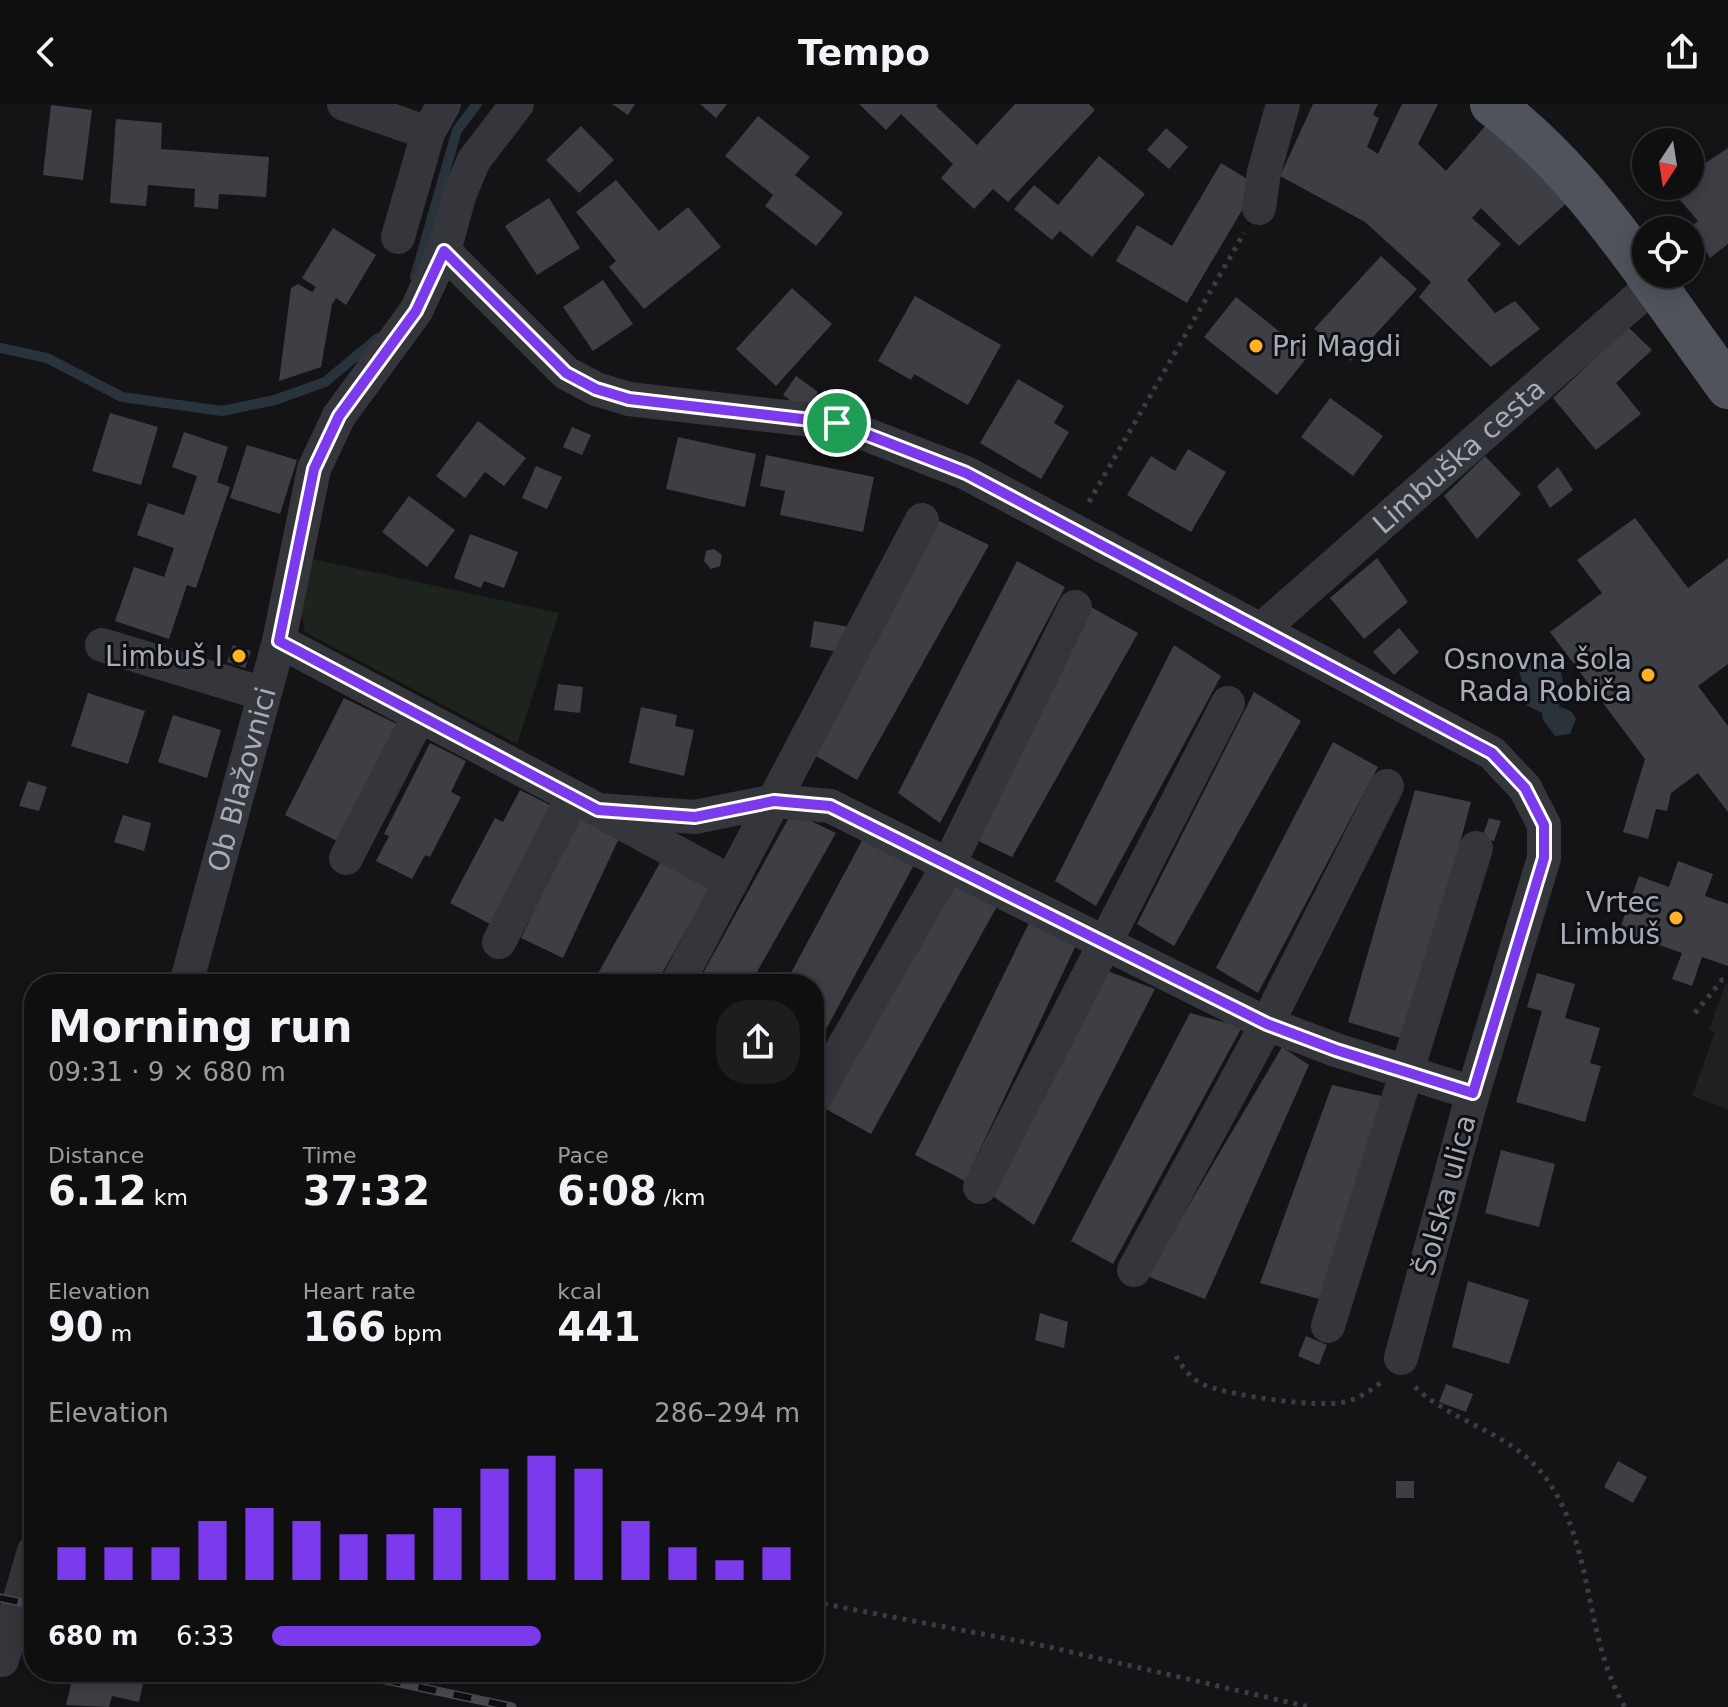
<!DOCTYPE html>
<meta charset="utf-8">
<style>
:root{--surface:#0f0f10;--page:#1d1d1e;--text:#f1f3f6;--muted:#9b9c9f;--line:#2f2f30;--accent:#7c3aed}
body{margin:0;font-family:"DejaVu Sans",sans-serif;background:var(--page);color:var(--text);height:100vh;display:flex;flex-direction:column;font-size:30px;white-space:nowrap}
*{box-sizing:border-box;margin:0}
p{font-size:26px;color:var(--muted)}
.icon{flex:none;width:44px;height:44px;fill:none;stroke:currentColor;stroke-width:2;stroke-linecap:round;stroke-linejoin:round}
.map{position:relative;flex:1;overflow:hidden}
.panel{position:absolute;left:24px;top:870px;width:800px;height:708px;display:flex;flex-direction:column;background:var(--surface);border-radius:32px;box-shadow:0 4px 20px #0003,0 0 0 2px var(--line)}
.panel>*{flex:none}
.needle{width:52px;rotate:192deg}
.controls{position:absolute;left:1632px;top:24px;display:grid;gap:16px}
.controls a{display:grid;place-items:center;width:72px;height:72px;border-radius:50%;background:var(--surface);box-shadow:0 4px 20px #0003,0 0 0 2px var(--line);font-size:40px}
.pin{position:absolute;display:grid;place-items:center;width:68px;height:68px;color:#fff;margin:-34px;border:4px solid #fff;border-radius:50%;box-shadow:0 2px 8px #0007}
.round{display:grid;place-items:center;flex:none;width:84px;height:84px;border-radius:32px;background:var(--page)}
.head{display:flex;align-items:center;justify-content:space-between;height:136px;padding:0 24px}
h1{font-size:44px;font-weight:600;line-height:60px}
.figures{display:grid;grid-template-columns:repeat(3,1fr);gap:12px;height:136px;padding:8px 24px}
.figures div{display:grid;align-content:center}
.figures b{font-size:40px;font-weight:600}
.figures small{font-size:22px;font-weight:400}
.figures p{font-size:22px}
.chart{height:224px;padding:16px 24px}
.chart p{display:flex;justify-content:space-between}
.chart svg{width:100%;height:144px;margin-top:8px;stroke:var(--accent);stroke-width:6}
ul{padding:0 24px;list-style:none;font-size:26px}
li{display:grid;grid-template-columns:128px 96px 1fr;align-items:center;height:60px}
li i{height:20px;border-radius:10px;background:var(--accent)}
header{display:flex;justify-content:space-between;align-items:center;height:104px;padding:0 24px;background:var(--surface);font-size:36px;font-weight:600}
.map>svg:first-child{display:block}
.built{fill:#202023}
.green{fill:#1c241d}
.water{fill:#29333b}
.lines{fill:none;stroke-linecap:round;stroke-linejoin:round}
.stream{stroke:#29333b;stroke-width:10}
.building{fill:#3e3f44}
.path{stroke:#3b3d43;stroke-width:5;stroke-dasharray:4 6;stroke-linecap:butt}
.minor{stroke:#35363b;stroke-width:34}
.major{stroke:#50535b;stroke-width:44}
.rail-casing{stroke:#484a51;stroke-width:9}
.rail{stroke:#0f0f11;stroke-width:6;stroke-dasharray:18;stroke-linecap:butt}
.route-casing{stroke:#fff;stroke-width:16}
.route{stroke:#7c3aed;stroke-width:10}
.poi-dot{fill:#ffb223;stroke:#0f0f11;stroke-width:3}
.labels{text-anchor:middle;stroke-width:6;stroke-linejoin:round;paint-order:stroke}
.poi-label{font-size:28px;fill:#a5abb8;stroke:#0f0f11;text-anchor:end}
.street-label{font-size:28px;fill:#a5abb8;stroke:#0f0f11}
</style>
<header><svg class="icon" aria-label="back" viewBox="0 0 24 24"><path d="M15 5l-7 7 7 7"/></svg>Tempo<svg class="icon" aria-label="share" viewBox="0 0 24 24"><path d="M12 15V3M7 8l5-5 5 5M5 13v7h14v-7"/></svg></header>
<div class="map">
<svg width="1728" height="1603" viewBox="0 0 1728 1603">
<rect width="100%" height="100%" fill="#141416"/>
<!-- built -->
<polygon class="built" points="1726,879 1728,880 1728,1005 1692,992 1715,928 1709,925"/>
<!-- green -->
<polygon class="green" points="313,455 559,509 517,640 305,528 300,501"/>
<!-- water -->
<path class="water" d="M1537 555C1566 558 1566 577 1559 602L1572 608 1576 615 1570 630 1555 632 1543 616 1542 609 1528 602 1519 591 1523 580 1518 564 1524 558Z"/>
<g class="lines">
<!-- stream -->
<g class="stream">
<polyline points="415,173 457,26 477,0"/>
<polyline points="0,244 47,254 122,293 222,307 275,296 325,278 378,234"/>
</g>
</g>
<!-- building -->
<g class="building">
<polygon points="612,0 635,0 628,11"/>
<polygon points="700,0 727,0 716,14"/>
<polygon points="859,0 938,0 936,2 977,41 1015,0 1089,0 1095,6 1008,98 993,85 974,105 941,74 953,60 901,10 886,26"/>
<polygon points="1313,0 1378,0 1373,11 1379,14 1367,43 1378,50 1402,0 1438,0 1418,40 1446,67 1488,19 1569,97 1519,142 1481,104 1472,114 1501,140 1467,176 1495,209 1515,197 1540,225 1491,263 1419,193 1431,178 1365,118 1280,72"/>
<polygon points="51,1 92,6 83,76 43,71"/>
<polygon points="758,12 810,53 795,71 843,109 816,142 765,102 773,91 725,52"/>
<polygon points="116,15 162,19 161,45 269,53 266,93 219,90 218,105 194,103 195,85 148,81 146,102 110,99"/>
<polygon points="581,22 614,56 579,89 546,56"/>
<polygon points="1166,24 1188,43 1169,65 1147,46"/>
<polygon points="1728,44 1728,140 1710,154 1692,122 1698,117 1668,82 1690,82 1690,69"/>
<polygon points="1099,52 1145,90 1092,153 1060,127 1052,136 1014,105 1034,81 1058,101"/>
<polygon points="1221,59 1257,81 1187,199 1116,157 1137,121 1172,142"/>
<polygon points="616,76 659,127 688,103 721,143 644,205 609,163 616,157 576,108"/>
<polygon points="549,94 580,144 537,171 505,122"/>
<polygon points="333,124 376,151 346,201 336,194 332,200 321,263 279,277 291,184 298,180 312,188 316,183 302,174"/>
<polygon points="1381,152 1417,185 1351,257 1314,225"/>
<polygon points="603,176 633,220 593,247 563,203"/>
<polygon points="792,184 832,220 776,282 736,245"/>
<polygon points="915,192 1001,241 968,301 914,270 911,276 878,257"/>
<polygon points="1236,193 1309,251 1277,291 1204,233"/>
<polygon points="1628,223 1652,246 1616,279 1641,310 1596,346 1553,294"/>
<polygon points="796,272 818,288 805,307 783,291"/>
<polygon points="1018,275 1064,302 1054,319 1069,328 1041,375 980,339"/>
<polygon points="1330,294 1383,332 1353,372 1301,333"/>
<polygon points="110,309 158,323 141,381 92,367"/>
<polygon points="478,317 526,354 504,382 485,368 465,394 436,372"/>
<polygon points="572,323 591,331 582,351 563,343"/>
<polygon points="184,328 228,343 217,378 230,383 196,484 187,481 169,535 115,517 134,463 164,473 174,444 137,431 148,399 184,411 197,372 172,363"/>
<polygon points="678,333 756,350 745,403 666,385"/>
<polygon points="247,341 297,356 280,410 230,394"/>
<polygon points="1188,345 1226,368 1191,428 1127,391 1151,352 1175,367"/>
<polygon points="766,351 874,373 863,428 780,411 785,387 760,382"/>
<polygon points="1485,352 1521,390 1477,435 1444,392"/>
<polygon points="536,362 562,373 547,405 522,394"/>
<polygon points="1558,363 1573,386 1550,404 1537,382"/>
<polygon points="409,392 455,426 427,463 382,428"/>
<polygon points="933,414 989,441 857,676 816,652"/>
<polygon points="1635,414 1688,484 1728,454 1728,560 1698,582 1728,622 1728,708 1698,669 1671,689 1667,707 1656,705 1648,735 1623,728 1645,655 1550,528 1602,489 1577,456"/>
<polygon points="470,430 518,448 504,484 484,477 481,484 454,474"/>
<polygon points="714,445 722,451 720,462 711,465 704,457 706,447"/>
<polygon points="1377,454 1408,498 1364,535 1330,494"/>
<polygon points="1017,457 1065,483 940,719 898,689"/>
<polygon points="1087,501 1138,529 1012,753 970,733"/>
<polygon points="814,517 850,523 845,549 810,543"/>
<polygon points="1399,524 1419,548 1394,571 1373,548"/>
<polygon points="233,541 251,547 245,564 227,558"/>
<polygon points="1174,541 1221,572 1096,802 1055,777"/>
<polygon points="558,580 583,583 580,609 554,606"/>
<polygon points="1254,588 1301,617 1174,842 1137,820"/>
<polygon points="88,589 145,607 128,660 71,642"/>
<polygon points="344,594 401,622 341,739 285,711"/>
<polygon points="641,603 677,611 675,622 694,626 684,672 629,659"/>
<polygon points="173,611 221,626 207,674 158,658"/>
<polygon points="1333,638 1378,663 1258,889 1216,864"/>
<polygon points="430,639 466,657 451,688 461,693 430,753 425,751 412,775 376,757 389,732 384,730"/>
<polygon points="28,677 47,683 39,707 19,702"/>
<polygon points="520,686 560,706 498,824 450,799 495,714 503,718"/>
<polygon points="1415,686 1471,698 1407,936 1348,918"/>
<polygon points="792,708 836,729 750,880 697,880"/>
<polygon points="580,710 621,730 563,854 521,834"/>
<polygon points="123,711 151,719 144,747 114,738"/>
<polygon points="1489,714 1501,717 1494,737 1482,734"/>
<polygon points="865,731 917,755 814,948 814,880 785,880"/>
<polygon points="661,757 710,784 656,880 592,880"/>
<polygon points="1678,757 1713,770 1705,792 1728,800 1728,862 1702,853 1692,882 1672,875 1682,849 1619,827 1639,772 1669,783"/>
<polygon points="952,776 1001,795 871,1030 826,1005"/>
<polygon points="1029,819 1077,839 965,1077 915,1051"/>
<polygon points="1105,866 1155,885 1034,1121 987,1088"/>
<polygon points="1537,869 1575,880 1565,914 1600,924 1590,959 1601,962 1585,1018 1516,998 1542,907 1527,903"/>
<polygon points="1190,909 1242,923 1113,1160 1071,1137"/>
<polygon points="1282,943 1309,961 1205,1195 1147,1172"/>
<polygon points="1332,981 1386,993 1327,1197 1260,1179"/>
<polygon points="1501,1046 1555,1060 1539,1123 1485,1109"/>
<polygon points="1468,1177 1529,1196 1509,1260 1452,1243"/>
<polygon points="1040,1209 1068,1218 1064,1244 1035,1236"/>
<polygon points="1306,1232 1327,1241 1319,1261 1298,1252"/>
<polygon points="1446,1280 1473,1290 1466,1308 1439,1298"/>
<polygon points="1618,1357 1647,1373 1633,1399 1604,1383"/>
<rect x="1396" y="1377" width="18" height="17"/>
<polygon points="74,1568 129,1568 145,1572 139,1598 112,1592 109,1603 66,1601"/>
</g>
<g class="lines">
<!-- path -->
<g class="path">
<polyline points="1089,398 1244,129"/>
<polyline points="1695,909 1722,876 1728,878"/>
<path d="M1176 1252C1183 1265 1193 1277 1207 1282 1235 1292 1316 1304 1344 1298 1359 1295 1371 1286 1383 1277"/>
<path d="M1415 1283C1454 1320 1512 1328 1545 1373 1595 1440 1583 1533 1625 1603"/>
<polyline points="814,1498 1045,1542 1309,1603"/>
</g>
<!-- minor -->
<g class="minor">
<polyline points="344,0 428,29"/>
<polyline points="1259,104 1264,68 1283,0"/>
<polyline points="398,133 428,29 444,0"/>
<polyline points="444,147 566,269 596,285 629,295 837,319 966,369 1492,649 1525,684 1544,721 1544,754 1473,989 1401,1254"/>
<path id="s1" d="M1262 525 1654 180"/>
<polyline points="279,537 598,706 695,713 774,697 830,702 1267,920 1336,946 1473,989"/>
<polyline points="102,541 264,590"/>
<polyline points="609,712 731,778"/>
<polyline points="346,754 419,612"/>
<polyline points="499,838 573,693"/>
<path id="s2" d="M186 880 279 537 314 365 339 312 416 207 444 147 460 89 474 56 517 0"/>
<polyline points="677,880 922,416"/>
<polyline points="814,994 949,760 1075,503"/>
<polyline points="980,1083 1228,599"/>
<polyline points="1134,1166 1267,920 1387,682"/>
<polyline points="1328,1222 1476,744"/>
<polyline points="2,1556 34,1447"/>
</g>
<!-- major -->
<g class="major">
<path d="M1492 0C1556 49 1599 104 1646 168"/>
<polyline points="1647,170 1728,283"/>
</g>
<!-- rail casing -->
<g class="rail-casing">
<g id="rail">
<polyline points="0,1494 34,1501"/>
<polyline points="348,1568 512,1603"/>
</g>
</g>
<!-- rail -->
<use href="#rail" class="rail"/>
</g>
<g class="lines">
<!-- route casing -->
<g class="route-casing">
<polygon id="route" points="444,147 566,269 596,285 629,295 837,319 966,369 1492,649 1525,684 1544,721 1544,754 1473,989 1336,946 1267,920 830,702 774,697 695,713 598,706 279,537 314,365 339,312 416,207"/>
</g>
<!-- route -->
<use href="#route" class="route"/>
</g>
<!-- markers -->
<g class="poi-dot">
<circle cx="1256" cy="242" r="8"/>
<circle cx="239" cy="552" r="8"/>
<circle cx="1648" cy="571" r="8"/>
<circle cx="1676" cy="814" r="8"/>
</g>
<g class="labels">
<!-- poi labels -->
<g class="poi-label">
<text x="1272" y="252" text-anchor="start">Pri Magdi</text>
<text x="223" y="562">Limbuš I</text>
<text x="1632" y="565">Osnovna šola<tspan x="1632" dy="32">Rada Robiča</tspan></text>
<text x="1660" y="808">Vrtec<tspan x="1660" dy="32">Limbuš</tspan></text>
</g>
<!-- street labels -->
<g class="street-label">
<text dy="10" stroke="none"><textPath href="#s1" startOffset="262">Limbuška cesta</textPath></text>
<text dy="10" stroke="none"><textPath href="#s2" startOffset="212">Ob Blažovnici</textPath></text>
<text transform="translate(1445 1091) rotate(-75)" y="10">Šolska ulica</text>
</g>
</g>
</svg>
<div class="controls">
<a><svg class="needle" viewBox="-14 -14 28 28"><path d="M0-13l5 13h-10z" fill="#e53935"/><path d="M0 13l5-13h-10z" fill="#9b9c9f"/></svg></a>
<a><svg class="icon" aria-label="locate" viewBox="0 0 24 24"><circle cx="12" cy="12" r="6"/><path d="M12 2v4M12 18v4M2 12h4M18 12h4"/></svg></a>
</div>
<div class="pin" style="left:837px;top:319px;background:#1e9e55"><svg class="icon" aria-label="arrive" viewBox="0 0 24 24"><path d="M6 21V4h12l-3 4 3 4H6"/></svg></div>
<section class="panel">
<div class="head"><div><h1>Morning run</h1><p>09:31 · 9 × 680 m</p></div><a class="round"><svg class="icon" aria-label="share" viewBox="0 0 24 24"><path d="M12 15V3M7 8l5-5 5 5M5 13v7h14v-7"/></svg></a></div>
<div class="figures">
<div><p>Distance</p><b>6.12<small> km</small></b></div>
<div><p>Time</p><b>37:32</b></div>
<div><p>Pace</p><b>6:08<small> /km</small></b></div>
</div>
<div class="figures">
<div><p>Elevation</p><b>90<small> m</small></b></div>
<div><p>Heart rate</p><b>166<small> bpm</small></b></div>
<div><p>kcal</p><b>441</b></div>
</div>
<div class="chart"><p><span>Elevation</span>286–294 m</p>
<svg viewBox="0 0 160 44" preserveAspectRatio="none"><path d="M5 44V34M15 44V34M25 44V34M35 44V26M45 44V22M55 44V26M65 44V30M75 44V30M85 44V22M95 44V10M105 44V6M115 44V10M125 44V26M135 44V34M145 44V38M155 44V34"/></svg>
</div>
<ul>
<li><b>680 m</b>6:33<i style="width:51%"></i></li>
</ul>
</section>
</div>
